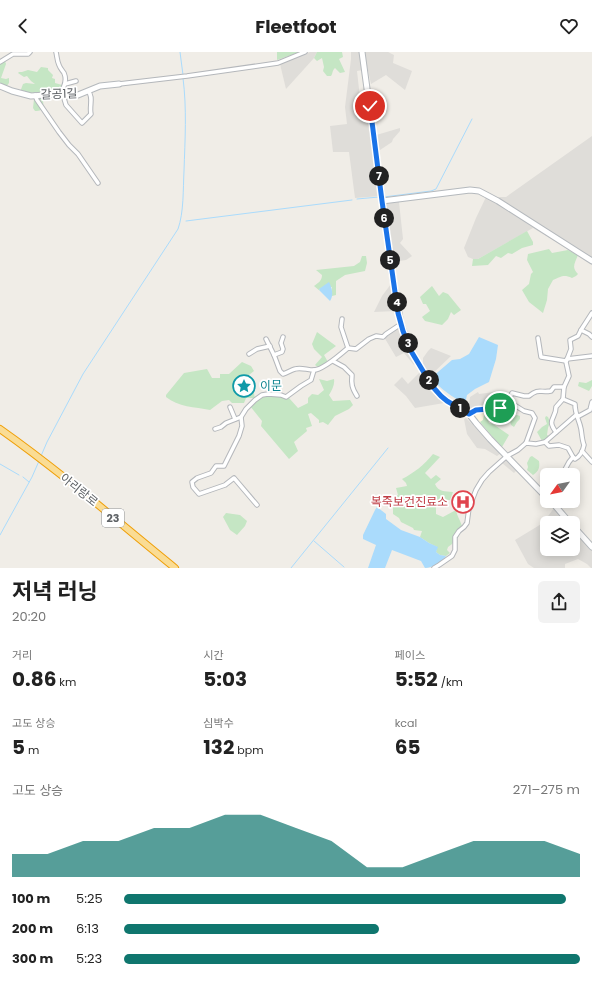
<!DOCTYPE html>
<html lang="ko">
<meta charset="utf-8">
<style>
:root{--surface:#fff;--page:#f2f2f2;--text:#222;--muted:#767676;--accent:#0f766e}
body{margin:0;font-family:Poppins,"Noto Sans KR",sans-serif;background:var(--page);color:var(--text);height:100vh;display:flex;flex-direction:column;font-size:15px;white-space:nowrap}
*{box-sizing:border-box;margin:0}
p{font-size:13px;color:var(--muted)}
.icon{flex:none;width:22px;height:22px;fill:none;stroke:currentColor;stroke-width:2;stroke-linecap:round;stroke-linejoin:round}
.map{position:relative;height:516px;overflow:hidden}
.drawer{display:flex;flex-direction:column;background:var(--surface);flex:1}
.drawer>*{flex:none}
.needle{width:26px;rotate:237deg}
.controls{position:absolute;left:540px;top:416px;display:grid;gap:8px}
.controls a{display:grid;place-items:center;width:40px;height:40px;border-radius:6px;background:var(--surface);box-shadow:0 2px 10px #0003;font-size:20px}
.pin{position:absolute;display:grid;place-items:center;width:34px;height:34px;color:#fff;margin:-17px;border:2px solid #fff;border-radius:50%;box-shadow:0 1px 4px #0007}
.km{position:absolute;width:20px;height:20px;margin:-10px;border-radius:50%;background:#222;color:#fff;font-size:11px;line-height:20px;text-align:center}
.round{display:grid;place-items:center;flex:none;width:42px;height:42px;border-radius:6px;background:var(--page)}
.headline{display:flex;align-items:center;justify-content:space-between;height:68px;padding:0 12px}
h1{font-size:22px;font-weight:700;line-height:30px}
.stats{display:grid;grid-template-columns:repeat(3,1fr);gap:6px;height:68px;padding:4px 12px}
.stats div{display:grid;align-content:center}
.stats b{font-size:20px;font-weight:700}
.stats small{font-size:11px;font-weight:400}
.stats p{font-size:11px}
.chart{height:112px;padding:8px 12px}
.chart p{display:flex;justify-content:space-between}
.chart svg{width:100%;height:72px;margin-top:4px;fill:var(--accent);opacity:.7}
ul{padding:0 12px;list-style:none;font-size:13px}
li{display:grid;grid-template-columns:64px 48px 1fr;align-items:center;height:30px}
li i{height:10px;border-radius:5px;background:var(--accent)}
header{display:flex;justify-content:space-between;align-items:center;height:52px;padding:0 12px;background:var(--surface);font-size:18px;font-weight:700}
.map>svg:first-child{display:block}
.commercial{fill:#fdf5df}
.industrial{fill:#dfddd9}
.green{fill:#c5e6c4}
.water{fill:#aadbfc}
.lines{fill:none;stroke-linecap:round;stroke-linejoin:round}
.stream{stroke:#aadbfc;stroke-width:1}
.street-casing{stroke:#b4b7bb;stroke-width:5.5}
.secondary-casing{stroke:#b5b9bd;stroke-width:7}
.highway-casing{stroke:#ef9f08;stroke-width:8}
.street{stroke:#fff;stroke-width:3.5}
.secondary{stroke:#fff;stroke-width:5}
.highway{stroke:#fadc94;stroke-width:6}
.route-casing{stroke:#fff;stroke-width:8}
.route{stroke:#1a73e8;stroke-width:5}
.labels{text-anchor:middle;stroke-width:3.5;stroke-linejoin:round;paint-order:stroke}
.shield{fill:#fff;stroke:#8e9194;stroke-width:1}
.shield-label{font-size:11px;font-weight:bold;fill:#5e6266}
.street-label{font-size:12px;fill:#5e6266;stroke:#fff}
.culture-label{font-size:12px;fill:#0d838f;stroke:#fff;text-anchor:start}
.health-label{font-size:12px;fill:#be3a42;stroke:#fff;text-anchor:end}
</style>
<header><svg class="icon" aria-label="back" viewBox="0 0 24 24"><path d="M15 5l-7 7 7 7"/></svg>Fleetfoot<svg class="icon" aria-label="heart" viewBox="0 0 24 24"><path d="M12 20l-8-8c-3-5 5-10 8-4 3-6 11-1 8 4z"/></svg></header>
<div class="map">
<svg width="592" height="516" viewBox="0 0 592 516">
<rect width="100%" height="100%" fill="#f0ede7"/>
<!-- commercial -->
<polygon class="commercial" points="476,359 485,359 483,368 478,372 471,362"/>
<!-- industrial -->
<g class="industrial">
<polygon points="310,0 317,0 314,6 286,37 280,12"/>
<polygon points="351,0 359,0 363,18 357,19 360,46 367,47 373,84 400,76 400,79 393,87 392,90 374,102 380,144 355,146 349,100 333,100 330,74 347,72 345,55 351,7"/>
<polygon points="364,0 388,0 394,3 393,11 412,19 405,38 386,23 371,32"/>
<polygon points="592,84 592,212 533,176 478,207 473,207 468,205 464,196 476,166 486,145 506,145"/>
<polygon points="399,150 403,187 400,191 412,204 406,208 393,210 385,151"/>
<polygon points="391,232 396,259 374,260 382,244"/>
<polygon points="399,275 417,311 414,313 404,301 396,305 384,285"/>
<polygon points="431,296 451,304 429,325 423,316 423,306 428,299"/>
<polygon points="420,320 444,351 415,356 406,344 394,333 402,325 408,332"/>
<polygon points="478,340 479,342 494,340 496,344 509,345 507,349 499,354 475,357 471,362 468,359 470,345"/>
<polygon points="466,366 501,401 497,404 485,397 477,396 467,382 464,367"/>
<polygon points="507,405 518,417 514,421 502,411"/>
<polygon points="554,456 568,471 547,471 547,497 573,497 573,477 592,498 592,516 591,516 587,512 578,507 565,512 565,516 534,516 528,512 515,488 543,471"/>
</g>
<!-- green -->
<g class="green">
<polygon points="277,0 300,0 277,8"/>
<path d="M317 0H342L343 5 339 7 345 20 340 21 335 16C332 19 333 21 331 24H327L323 19 324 15 322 6 317 9 314 6Z"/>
<polygon points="5,9 6,12 1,26 6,27 9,26 9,31 6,35 0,33 0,12"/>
<polygon points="41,15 48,16 48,18 53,23 52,26 55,27 55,31 62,33 60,38 57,41 31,42 20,40 23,32 26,31 35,32 31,29 27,24 24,25 18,21 19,20 22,20 28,18 37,20"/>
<path d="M36 45 43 46C43 54 46 59 35 59L33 56 34 47Z"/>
<polygon points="527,179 533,190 533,193 522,196 512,202 508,201 501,206 496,204 488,213 472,214 473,207 478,207"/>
<path d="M549 197 552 201 568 198 578 203C575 211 571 215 578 222L576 224 572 226C563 222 561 225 553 228L548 237 547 248 543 261 529 250 522 238 529 232 531 222 533 220 527 208 528 202Z"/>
<path d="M362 204H366L367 211 365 219 345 223 336 229V243L332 244V235L319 237 320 239 314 234C318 231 322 229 322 223L316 218 354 214 360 210Z"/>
<polygon points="432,234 439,244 443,240 448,242 461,258 454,263 451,260 448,267 442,273 425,269 422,265 430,259 426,252 423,252 420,245"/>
<polygon points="317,280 336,294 324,303 328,310 319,316 315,313 322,305 314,297 312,292"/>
<path d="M242 310 251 314 254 319 245 326 244 337H253L255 346H246L244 351H232L229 348 222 349 210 358C195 355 178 355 166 345V343L184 321 207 317 212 326H220V322H229Z"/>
<path d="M319 327 327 329 334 327C335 333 332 338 329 343L333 349 350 348 353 353 349 357 335 364 328 373 323 370 319 371V368L311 361 308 362 312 374 306 376 307 379 294 390 298 399 289 407 261 374 262 369 250 354 263 344 268 342 289 346 298 356 308 351V346L312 342 318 343 324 338Z"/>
<polygon points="592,328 592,334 589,339 578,334 579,330 586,331"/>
<polygon points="484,363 487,364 489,371 493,372 509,383 502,395 496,389 480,370 483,368"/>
<polygon points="517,363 520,364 520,367 517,370 514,375 511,373 510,369 508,366 511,364"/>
<polygon points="546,364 548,365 550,370 548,376 547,383 549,384 545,389 542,389 537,380 542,375 547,372 545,366"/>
<path d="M433 402 440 405 425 421 431 427 436 423 441 427 435 432C438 440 445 439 453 440L450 448 436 449V462L443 465 456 458C457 464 460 468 462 474L459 477V484L452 492 448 495 447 498 450 501 446 504 440 503 436 500 437 495 429 491 420 485 422 479 414 478 413 476 401 470 399 466 393 462V455L390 453 387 449 398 443 396 436 407 434 406 431 402 427C414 421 424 413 433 402Z"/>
<path d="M532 404 539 409C540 415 539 419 533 423L527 418 528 415 527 411 530 405Z"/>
<polygon points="226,461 240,463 247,469 245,474 237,483 230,478 223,465"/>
</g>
<!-- water -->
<g class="water">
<path d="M329 230C332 236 334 243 330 249L320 239 319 237Z"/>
<path d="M479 285 498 293 496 307 489 330 475 337 467 343 465 352C451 344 442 338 431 326L452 308 460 307 469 302Z"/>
<path d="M377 455 386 462V467L401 478 420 485 429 491 438 495 436 500 440 503 446 504C442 510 432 516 425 516L421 509 392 498 385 516H368L376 493 363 487V483L375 458Z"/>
</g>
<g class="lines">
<!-- stream -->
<g class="stream">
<polyline points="180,0 183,23"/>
<polyline points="384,145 431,139 436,137 472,67"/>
<polyline points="357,147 379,145"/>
<polyline points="186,169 352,148"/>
<path d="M41 404 47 390 83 322 178 177C184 160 183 137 184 119 185 88 187 57 183 26"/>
<polyline points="0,412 19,423"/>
<polyline points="23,425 29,430"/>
<polyline points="0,483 32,425 39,409"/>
<polyline points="314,489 344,515"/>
<polyline points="291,516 388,396"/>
</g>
<!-- street casing -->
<g class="street-casing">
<g id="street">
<path d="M56 0C57 4 57 9 59 13 60 16 62 18 64 21 67 28 64 36 59 42"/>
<polyline points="0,10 13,2 28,2 30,0"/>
<polyline points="65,32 76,29"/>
<polyline points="119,32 187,24 278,11 305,0"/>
<polyline points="35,43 37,48 59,80 69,93 78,102 98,131"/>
<path d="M63 43 66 53 82 71 91 62C89 54 94 45 88 39"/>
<polyline points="592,261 581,278 589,282 592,285"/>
<polyline points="342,267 341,275 348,296"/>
<polyline points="538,286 541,305 566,309"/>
<path d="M266 287 274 303 280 319 283 322C287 321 291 318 295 317 301 315 307 318 314 318 323 318 341 302 348 296L356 297 369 287 376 284 383 285 386 282 401 272"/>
<polyline points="249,302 257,297 270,294"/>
<polyline points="274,303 282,300 283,297 281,291 283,285"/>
<polyline points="567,307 592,304"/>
<path d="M333 309 344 315 352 323C351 332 352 336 357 344"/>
<polyline points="508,349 524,359 532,361 535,366 526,391"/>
<polyline points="230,355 235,367"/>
<path d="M469 362 476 358 500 356 508 349 512 341 524 344H529C539 336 540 341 551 339L554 335H564L569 324 566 310 571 297 570 288 578 284 581 278"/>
<polyline points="215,377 221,375 226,371 241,365"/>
<path d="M556 380C546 367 556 367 556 355L563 347 564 335"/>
<path d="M545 390 549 394 559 393 568 396 573 405 575 407C581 404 583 398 584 393 582 388 582 383 581 377 579 367 575 363 575 352L563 347"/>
<polyline points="582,399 592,410"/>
<polyline points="562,423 569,410 573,405"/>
<polyline points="257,453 234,426 225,433 199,442 193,435 192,430 197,426 211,421 216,414 224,414 239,384 242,374 241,365 246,357 255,348 262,343 268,342 281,343 286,345 301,334 311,328 314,318"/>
<polyline points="434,516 439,513 452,504 455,498 455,485 459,479 464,475 467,471 469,456 476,438 482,428 489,420 507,404 518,398 526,391 536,392 545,390 576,363 579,364 590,358 592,350"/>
</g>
</g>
<!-- secondary casing -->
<g class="secondary-casing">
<g id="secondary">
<polyline points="362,0 393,227 401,272 408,291 411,299 432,334 441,344 447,349 469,362 476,371 490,387 547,446"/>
<polyline points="0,34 12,39 31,44 59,42 68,44 78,43 100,34 119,32"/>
<polyline points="382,149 470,138 479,139 498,149 592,209"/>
<polyline points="551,449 570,471"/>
<polyline points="573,474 592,495"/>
</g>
</g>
<!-- highway casing -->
<g class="highway-casing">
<path id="highway" d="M0 377C61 420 117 469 175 516"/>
</g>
<!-- street -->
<use href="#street" class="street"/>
<!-- secondary -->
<use href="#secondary" class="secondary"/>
<!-- highway -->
<use href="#highway" class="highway"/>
</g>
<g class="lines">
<!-- route casing -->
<g class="route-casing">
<polyline id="route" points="370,54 382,149 398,261 403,279 411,299 432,334 441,344 447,349 469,362 476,358 500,356"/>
</g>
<!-- route -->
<use href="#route" class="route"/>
</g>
<!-- icons -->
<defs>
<g id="sight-ring" transform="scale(1.15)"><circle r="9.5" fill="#fff" stroke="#0f9aa8" stroke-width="1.5"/><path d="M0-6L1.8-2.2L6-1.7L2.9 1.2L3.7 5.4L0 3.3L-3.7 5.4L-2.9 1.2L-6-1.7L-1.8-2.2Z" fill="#0f9aa8"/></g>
<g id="hospital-ring" transform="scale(1.15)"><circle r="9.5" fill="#fff" stroke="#e0444e" stroke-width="1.5"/><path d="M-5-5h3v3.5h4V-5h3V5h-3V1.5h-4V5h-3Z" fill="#e0444e"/></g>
</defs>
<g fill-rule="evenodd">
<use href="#sight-ring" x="244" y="334"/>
<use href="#hospital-ring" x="463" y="450"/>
</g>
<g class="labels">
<!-- shield labels -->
<rect class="shield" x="102" y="457" width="22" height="18" rx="3"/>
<g class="shield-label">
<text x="113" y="470">23</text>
</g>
<!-- street labels -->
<g class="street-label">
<text transform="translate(59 42) rotate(-2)" y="4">갈공1길</text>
<text transform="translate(79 438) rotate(39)" y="4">아리랑로</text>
</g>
<!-- culture labels -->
<g class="culture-label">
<text x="260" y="338">이문</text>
</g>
<!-- health labels -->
<g class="health-label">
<text x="448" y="454">복죽보건진료소</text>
</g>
</g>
</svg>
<div class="controls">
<a><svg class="needle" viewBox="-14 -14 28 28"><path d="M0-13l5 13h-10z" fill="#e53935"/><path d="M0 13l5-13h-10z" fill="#767676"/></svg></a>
<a><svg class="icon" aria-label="layers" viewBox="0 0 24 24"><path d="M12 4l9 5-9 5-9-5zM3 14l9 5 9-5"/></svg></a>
</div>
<div class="pin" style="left:500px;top:356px;background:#1e9e55"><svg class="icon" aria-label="arrive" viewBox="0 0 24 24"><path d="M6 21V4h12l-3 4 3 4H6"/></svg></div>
<div class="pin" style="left:370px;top:54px;background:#d93025"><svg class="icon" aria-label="check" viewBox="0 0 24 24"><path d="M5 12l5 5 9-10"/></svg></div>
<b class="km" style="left:460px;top:356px">1</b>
<b class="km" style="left:429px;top:328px">2</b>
<b class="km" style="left:408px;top:291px">3</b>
<b class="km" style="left:397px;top:250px">4</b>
<b class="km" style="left:390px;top:208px">5</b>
<b class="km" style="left:384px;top:166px">6</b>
<b class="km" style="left:379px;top:124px">7</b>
</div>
<section class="drawer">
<div class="headline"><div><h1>저녁 러닝</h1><p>20:20</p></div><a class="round"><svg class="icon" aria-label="share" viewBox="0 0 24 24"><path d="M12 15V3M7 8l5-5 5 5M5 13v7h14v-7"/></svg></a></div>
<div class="stats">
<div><p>거리</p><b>0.86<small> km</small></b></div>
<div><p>시간</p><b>5:03</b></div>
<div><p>페이스</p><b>5:52<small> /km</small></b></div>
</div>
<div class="stats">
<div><p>고도 상승</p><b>5<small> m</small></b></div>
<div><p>심박수</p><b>132<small> bpm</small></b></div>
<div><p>kcal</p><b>65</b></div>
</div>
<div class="chart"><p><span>고도 상승</span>271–275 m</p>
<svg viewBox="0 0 160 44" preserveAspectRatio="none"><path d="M0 44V30L10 30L20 22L30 22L40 14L50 14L60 6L70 6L80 14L90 22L100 38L110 38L120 30L130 22L140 22L150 22L160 30V44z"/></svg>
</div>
<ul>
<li><b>100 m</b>5:25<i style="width:97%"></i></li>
<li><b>200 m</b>6:13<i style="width:56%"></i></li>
<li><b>300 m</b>5:23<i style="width:100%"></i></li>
</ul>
</section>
